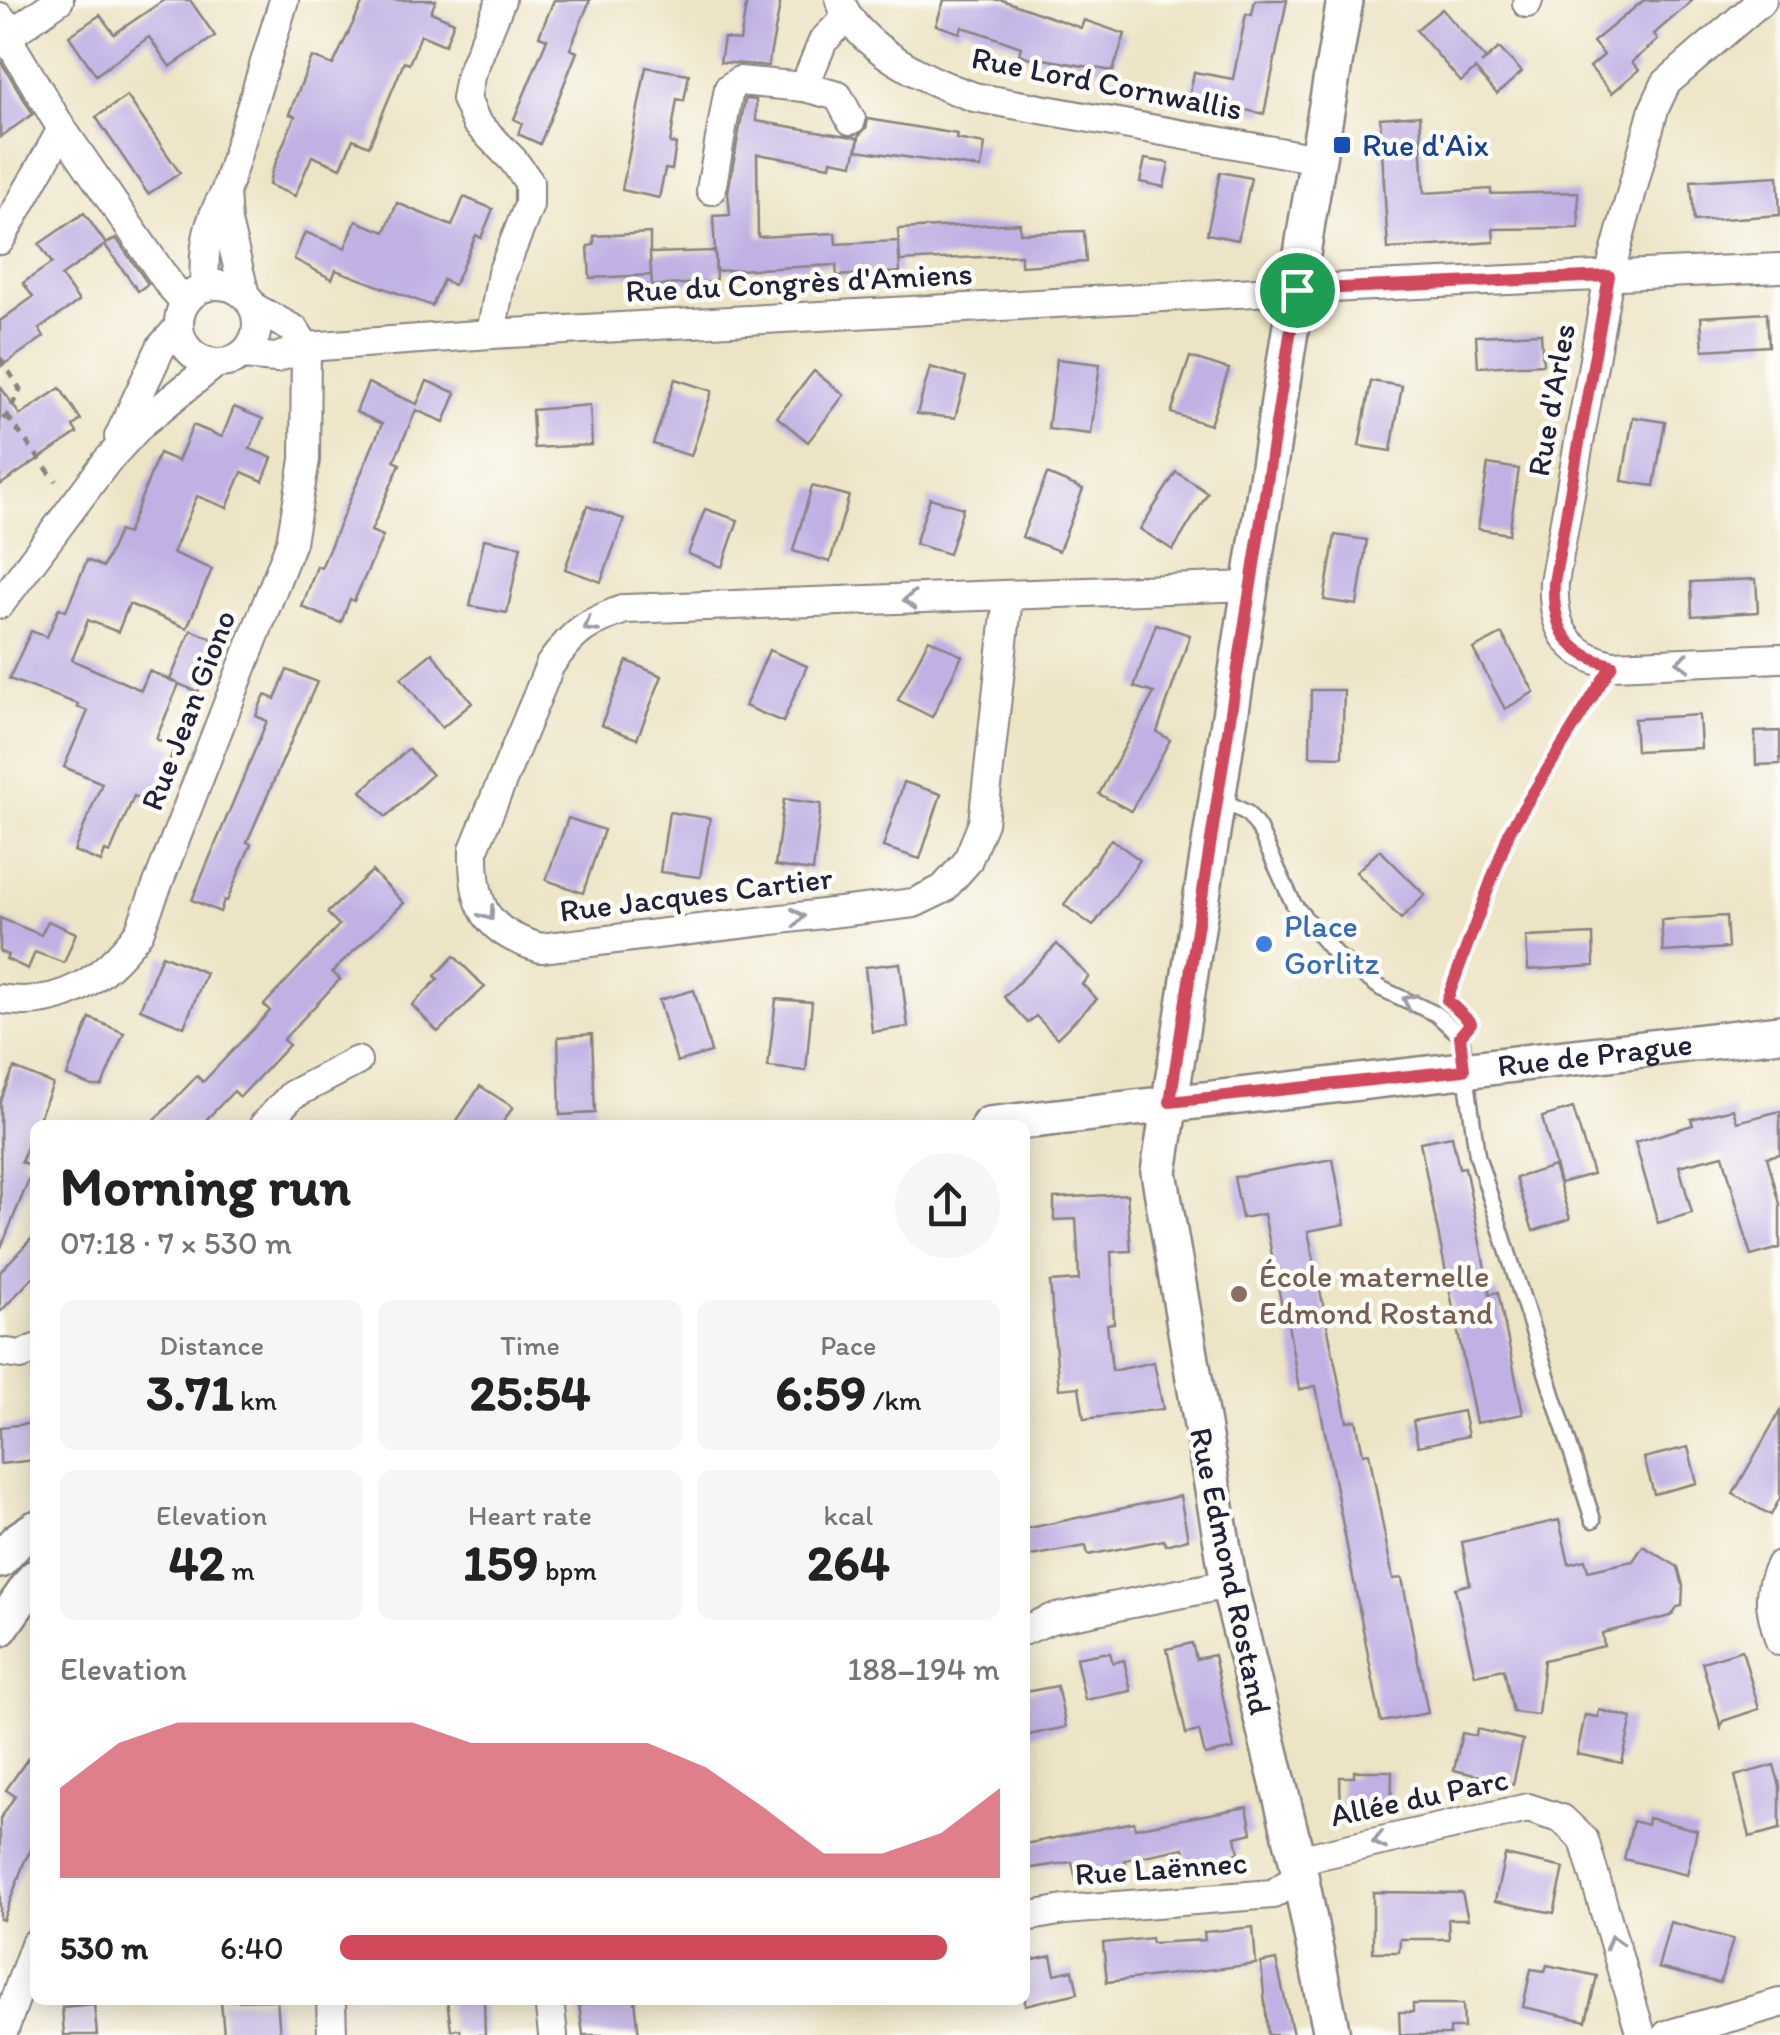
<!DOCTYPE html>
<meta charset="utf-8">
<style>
:root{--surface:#fff;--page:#f6f6f6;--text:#222;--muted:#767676;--accent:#d1495b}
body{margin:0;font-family:Itim,sans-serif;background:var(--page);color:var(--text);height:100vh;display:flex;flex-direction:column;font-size:38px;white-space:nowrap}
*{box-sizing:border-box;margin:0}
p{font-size:32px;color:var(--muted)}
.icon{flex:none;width:55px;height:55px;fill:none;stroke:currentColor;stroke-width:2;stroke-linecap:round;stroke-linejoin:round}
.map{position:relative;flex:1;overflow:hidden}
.panel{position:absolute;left:30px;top:1120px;width:1000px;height:885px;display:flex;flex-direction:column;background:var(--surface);border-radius:15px;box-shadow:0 5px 25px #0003}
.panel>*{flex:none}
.pin{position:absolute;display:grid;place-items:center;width:85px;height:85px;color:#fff;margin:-42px;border:5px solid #fff;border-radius:50%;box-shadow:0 2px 10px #0007}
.round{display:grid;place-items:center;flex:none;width:105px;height:105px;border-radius:52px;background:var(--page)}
.overview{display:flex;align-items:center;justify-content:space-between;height:170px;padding:0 30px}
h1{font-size:55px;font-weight:700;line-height:75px}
.stats{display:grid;grid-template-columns:repeat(3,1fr);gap:15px;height:170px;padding:10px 30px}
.stats div{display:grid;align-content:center;border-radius:15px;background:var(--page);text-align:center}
.stats b{font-size:50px;font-weight:700}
.stats small{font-size:28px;font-weight:400}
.stats p{font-size:28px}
.chart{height:280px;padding:20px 30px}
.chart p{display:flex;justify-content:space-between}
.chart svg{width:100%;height:180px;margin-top:10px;fill:var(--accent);opacity:.7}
ul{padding:0 30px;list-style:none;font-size:32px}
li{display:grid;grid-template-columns:160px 120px 1fr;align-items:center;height:75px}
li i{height:25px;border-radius:12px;background:var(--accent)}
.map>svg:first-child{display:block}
.building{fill:#c0b0e4}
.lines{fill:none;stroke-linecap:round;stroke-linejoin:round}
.service-casing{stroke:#888380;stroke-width:19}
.minor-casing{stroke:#888380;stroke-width:32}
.tertiary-casing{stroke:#888380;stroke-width:40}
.path{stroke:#888380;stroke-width:5;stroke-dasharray:8 8;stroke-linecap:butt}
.service{stroke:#fff;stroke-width:14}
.minor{stroke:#fff;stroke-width:28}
.tertiary{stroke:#fff;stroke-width:35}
.oneway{stroke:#9c9ca7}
.route-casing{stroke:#fff;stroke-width:20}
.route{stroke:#d1495b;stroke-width:12}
.transit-dot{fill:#1a4fb4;stroke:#fdfcf7;stroke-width:4}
.shop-dot{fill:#3f7fe0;stroke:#fdfcf7;stroke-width:4}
.education-dot{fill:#8d6e63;stroke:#fdfcf7;stroke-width:4}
.labels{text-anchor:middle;stroke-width:9;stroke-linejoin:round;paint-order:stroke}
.street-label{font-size:32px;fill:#22223b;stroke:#fdfcf7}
.transit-label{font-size:32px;fill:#164399;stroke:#fdfcf7;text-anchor:start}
.shop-label{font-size:32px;fill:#366cbe;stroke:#fdfcf7;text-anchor:start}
.education-label{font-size:32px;fill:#785e54;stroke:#fdfcf7;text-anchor:start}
</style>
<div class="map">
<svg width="1780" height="2035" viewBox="0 0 1780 2035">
<rect width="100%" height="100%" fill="#fdfcf7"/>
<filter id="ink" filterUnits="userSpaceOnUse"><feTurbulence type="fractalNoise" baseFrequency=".01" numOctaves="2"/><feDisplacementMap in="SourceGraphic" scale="20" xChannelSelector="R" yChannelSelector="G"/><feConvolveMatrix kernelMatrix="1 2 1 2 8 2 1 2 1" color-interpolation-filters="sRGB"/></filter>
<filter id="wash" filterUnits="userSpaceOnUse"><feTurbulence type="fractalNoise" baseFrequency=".0048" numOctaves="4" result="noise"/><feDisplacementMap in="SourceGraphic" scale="40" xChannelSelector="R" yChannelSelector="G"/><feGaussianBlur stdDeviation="2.25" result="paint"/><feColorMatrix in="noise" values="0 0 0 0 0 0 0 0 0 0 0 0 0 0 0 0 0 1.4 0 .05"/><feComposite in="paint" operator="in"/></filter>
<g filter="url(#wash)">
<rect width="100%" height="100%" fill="#ede4c5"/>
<g id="blocks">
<!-- building -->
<g class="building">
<polygon points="164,0 190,0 215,36 170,67 149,37 96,75 69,36 100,15 114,34"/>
<polygon points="364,0 436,0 431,12 454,22 445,45 421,35 409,64 404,62 369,146 353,139 341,168 312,156 295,196 269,185 271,174 295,116 289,114 312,57 333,65"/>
<polygon points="554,0 590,0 570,49 577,52 540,144 518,134 522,123 514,119 547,39 539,36"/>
<polygon points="747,0 781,0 768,66 720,62 724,38 740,41"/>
<polygon points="944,0 1002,0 1081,28 1084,20 1125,34 1113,71 1043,59 1042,62 1019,54 1021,47 979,32 962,27 960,33 936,25"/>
<polygon points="1255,0 1287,0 1264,114 1189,98 1194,72 1233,79 1246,14 1252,15"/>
<polygon points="1644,0 1693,0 1654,34 1658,40 1632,62 1639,70 1612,93 1590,67 1604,55 1593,42"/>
<polygon points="1442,9 1486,59 1481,64 1499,48 1522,72 1497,94 1475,69 1461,82 1416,30"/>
<polygon points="0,60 33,114 0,137"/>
<polygon points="646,67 689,74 684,101 677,99 670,143 676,144 672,170 665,169 659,198 622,190"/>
<polygon points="127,96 180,173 148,194 96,117"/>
<polygon points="745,99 756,100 756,121 859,138 853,164 831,160 830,166 757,154 758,237 835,233 836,244 898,241 900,272 837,276 836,265 716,271 713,216 730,215 728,192"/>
<polygon points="1420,115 1424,193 1491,189 1491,194 1578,192 1579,228 1493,229 1494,242 1388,249 1380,118"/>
<polygon points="868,119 957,134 956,139 985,144 981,168 857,150 859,135 866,128"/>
<polygon points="1145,159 1169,163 1164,187 1140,182"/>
<polygon points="1220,172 1251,178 1238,240 1207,234"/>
<polygon points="1778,176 1780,215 1694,221 1691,181"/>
<polygon points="464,197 493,209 481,238 476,235 454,285 443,280 432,306 336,270 332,279 294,259 305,232 345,248 356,221 385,232 397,203 452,226"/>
<polygon points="84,213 106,244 116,238 148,284 138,291 105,245 61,276 79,301 39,329 44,337 0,367 0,321 33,297 23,283 52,263 39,244"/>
<polygon points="1020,223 1020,233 1084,231 1086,262 1021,266 1021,255 900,261 898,229"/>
<polygon points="650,233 650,253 715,251 716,282 652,286 650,254 651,275 590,278 588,246 594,245 594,236"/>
<polygon points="1767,313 1769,346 1703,350 1701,317"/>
<polygon points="1541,333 1543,364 1478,367 1476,336"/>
<polygon points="1190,357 1229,369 1210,425 1171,413"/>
<polygon points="1057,359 1100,364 1091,434 1048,429"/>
<polygon points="930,367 966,377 955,418 917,414"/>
<polygon points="814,371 844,395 808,442 777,417"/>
<polygon points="675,379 712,391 691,456 653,444"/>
<polygon points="427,381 456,393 444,422 416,410 394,461 400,464 371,531 383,536 354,601 350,599 341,623 302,607 317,566 321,568 382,424 356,412 368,383 417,404"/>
<polygon points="1371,381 1402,386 1391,451 1359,446"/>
<polygon points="0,386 20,415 60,388 81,420 73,426 77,433 0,485"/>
<polygon points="590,405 592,445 534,448 532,410"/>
<polygon points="234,407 263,419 250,449 272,458 263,481 242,472 227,508 197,496 173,553 212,569 187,628 129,604 118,632 88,620 72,660 141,690 149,671 178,683 170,680 191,630 221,642 198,692 179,684 156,739 175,747 152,804 134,796 110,853 105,851 101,862 74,851 102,783 64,767 88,711 77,707 78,704 9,679 31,631 47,637 59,608 66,611 87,560 103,567 119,531 127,534 159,453 178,461 193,425 222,437"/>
<polygon points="1633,417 1665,422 1654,486 1622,481"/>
<polygon points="1488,464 1519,469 1509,534 1478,529"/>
<polygon points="1176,472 1208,493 1173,550 1140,529"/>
<polygon points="1047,474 1083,489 1059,551 1022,537"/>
<polygon points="812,486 849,496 830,562 793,551"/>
<polygon points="930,498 963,508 949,554 915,544"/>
<polygon points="587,506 624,519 601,582 565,569"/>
<polygon points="705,509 738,520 722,567 688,554"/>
<polygon points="1335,535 1367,540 1357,605 1324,600"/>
<polygon points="484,539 521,546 507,613 470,606"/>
<polygon points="1756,579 1758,612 1692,616 1691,582"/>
<polygon points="1156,624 1190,635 1157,732 1170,740 1131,811 1099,794 1154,693 1134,687"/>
<polygon points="1502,634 1534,692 1505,709 1473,649"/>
<polygon points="929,639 962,656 932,717 898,700"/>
<polygon points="769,650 807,666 783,722 745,706"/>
<polygon points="432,653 472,703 442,728 401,678"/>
<polygon points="627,661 662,676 637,739 601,725"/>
<polygon points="287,670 317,682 247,842 251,844 227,901 224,900 220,912 192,900 267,721 256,716 261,703 265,695 275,699"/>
<polygon points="1311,690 1344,690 1342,757 1310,756"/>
<polygon points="1699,715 1701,748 1636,751 1634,719"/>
<polygon points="1780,731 1780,764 1756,765 1755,732"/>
<polygon points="408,749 432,775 386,817 361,791"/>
<polygon points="904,782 941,794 920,859 883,847"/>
<polygon points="784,799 821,804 813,871 775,866"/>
<polygon points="669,812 710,818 700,877 660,872"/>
<polygon points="568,818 604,830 583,893 546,880"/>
<polygon points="1111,839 1140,860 1093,926 1064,905"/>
<polygon points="1380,850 1425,895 1401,919 1356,872"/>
<polygon points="372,871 404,903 332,972 340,979 283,1040 289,1045 240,1097 234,1091 201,1125 150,1125 197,1076 203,1082 270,1011 264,1005 339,925 327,913"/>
<polygon points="1726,916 1728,948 1663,952 1661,920"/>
<polygon points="0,918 41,935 48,921 76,933 64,963 35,952 28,969 6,959 8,955 0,952"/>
<polygon points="1593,934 1594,966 1528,970 1526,937"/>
<polygon points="1057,944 1089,977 1082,984 1097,999 1057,1038 1036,1016 1028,1023 1004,997"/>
<polygon points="162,955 206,973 184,1027 140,1009"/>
<polygon points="454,956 485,987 438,1032 412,1005 438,979 435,976"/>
<polygon points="900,963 908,1027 872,1032 865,967"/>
<polygon points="694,990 711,1052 677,1062 659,1000"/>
<polygon points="776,999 812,1002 806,1071 768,1067"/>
<polygon points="90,1018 124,1033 102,1086 92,1086 67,1076"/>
<polygon points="592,1034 595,1113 560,1115 558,1037"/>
<polygon points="14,1068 53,1084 21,1162 34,1167 1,1248 0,1101"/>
<polygon points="480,1086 513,1107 501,1125 454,1125"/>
<polygon points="1573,1108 1593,1174 1560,1183 1542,1117"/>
<polygon points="1733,1109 1737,1122 1780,1111 1780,1154 1767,1157 1780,1204 1780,1248 1751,1256 1723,1155 1679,1166 1692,1213 1658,1223 1635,1142 1693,1125 1691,1119"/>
<polygon points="1452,1136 1459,1168 1465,1167 1490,1294 1498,1292 1523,1414 1476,1423 1420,1142"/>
<polygon points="1333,1159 1345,1224 1308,1231 1347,1422 1356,1420 1363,1454 1369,1453 1393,1579 1402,1578 1428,1713 1381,1722 1316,1386 1299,1390 1286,1312 1283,1312 1264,1214 1242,1218 1234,1177"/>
<polygon points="1554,1166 1570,1219 1533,1231 1516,1178"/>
<polygon points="1127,1194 1131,1251 1111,1252 1114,1323 1107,1324 1112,1371 1154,1362 1163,1409 1084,1419 1079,1387 1059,1389 1050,1282 1079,1280 1078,1252 1076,1219 1054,1220 1054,1198"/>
<polygon points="35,1235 35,1275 0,1312 0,1272"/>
<polygon points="1463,1411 1468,1436 1418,1446 1413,1421"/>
<polygon points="1780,1411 1780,1498 1771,1515 1733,1494"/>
<polygon points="35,1423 35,1460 0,1464 0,1427"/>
<polygon points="1688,1447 1697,1483 1654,1494 1644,1458"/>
<polygon points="1180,1496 1188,1539 1165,1545 1164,1540 1088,1555 1086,1546 1025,1557 1025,1529"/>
<polygon points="1559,1520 1569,1564 1585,1560 1588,1571 1633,1561 1643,1546 1678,1567 1683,1586 1682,1606 1677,1607 1671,1616 1602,1633 1604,1646 1544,1660 1538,1715 1513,1712 1504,1669 1475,1675 1455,1588 1470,1584 1462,1542"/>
<polygon points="1192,1643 1196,1659 1214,1655 1234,1749 1205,1755 1199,1731 1186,1734 1167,1649"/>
<polygon points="1742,1650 1759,1709 1723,1721 1721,1728 1702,1662"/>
<polygon points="1103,1653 1110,1653 1113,1663 1124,1660 1131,1691 1085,1700 1076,1658"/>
<polygon points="1057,1686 1066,1727 1025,1736 1025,1692"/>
<polygon points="1599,1710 1632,1718 1622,1763 1577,1754 1585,1715 1598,1717"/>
<polygon points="1477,1729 1523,1740 1513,1784 1454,1770 1462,1733 1476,1736"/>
<polygon points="35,1748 35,1844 25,1860 3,1920 0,1919 0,1819 15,1796 6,1790"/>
<polygon points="1774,1765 1780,1786 1780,1829 1750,1837 1735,1776"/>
<polygon points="1354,1771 1392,1771 1391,1813 1341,1813 1340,1777 1354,1777"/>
<polygon points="1247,1807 1252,1833 1236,1837 1239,1853 1188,1864 1184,1848 1125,1860 1127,1869 1076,1880 1072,1862 1025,1869 1025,1844 1134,1822 1135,1828"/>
<polygon points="1648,1818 1697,1830 1687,1875 1624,1859 1633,1821 1647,1825"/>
<polygon points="1505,1855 1564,1868 1554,1913 1495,1901"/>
<polygon points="1373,1892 1462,1893 1468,1919 1448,1919 1449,1939 1400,1939 1399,1952 1373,1952"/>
<polygon points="1670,1922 1733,1939 1720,1983 1658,1968"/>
<polygon points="1253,1927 1256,1964 1107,1982 1103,1943 1151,1938 1152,1943 1205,1940 1204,1932"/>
<polygon points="1051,1956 1055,1974 1073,1970 1078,1993 1025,2005 1025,1962"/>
<polygon points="1276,1960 1293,2035 1268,2035 1261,1963"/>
<polygon points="1547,1965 1597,1976 1586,2021 1523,2007 1531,1969 1545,1971"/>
<polygon points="277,2000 280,2035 224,2035 221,2001"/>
<polygon points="447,2000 484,2000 485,2035 461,2035 460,2029 451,2030"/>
<polygon points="595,2000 635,2000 639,2035 583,2035 579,2005 595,2003"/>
<polygon points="94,2004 97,2035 64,2035 62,2007"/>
<polygon points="1413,2004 1463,2004 1464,2028 1450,2028 1450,2035 1400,2035 1399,2012 1413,2012"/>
</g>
</g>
</g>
<g filter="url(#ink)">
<use href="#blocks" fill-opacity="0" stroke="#888380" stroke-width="2.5"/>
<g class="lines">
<!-- service casing -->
<g class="service-casing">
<polyline id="service" points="1218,798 1247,813 1258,827 1294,905 1337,956 1382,989 1436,1014 1461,1036 1477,1155 1593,1520"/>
</g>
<!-- minor casing -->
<g class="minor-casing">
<g id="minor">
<path d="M840 0C856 47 929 82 974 97L1317 159"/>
<path d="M1762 0 1666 83 1654 109 1609 276 1554 582C1552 627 1566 654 1612 665L1780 658"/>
<polyline points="1527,3 1528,0"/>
<polyline points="0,17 12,33 59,0"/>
<polyline points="12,33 12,46 62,129 169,284 185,302"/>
<polyline points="804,87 838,96 851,120"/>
<polyline points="711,190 729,88 739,81 804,87 823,41 846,18"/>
<polyline points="225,193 227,222 245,295"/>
<polyline points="0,240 62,129"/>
<circle cx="218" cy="324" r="39"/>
<path d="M205 287C203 251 206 224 225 193L284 0"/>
<polyline points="253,307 295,330 306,347"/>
<polyline points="491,334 502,273 529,205 529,182 513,160 476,122 466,99 470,76 501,0"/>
<polyline points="242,355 276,358 306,347 491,334 1329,288 1780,268"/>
<polyline points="119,437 161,347 179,327"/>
<path d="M1008 597 983 823 967 862 943 889 914 903 541 948C484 932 473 905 474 849L550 665C574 631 586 623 625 609L1250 586"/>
<polyline points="0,604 107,461 141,424 216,363"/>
<path d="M0 999C62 1009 104 979 139 932L291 542 305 460 306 347"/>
<polyline points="264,1125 292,1095 357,1061"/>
<polyline points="0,1352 21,1355 35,1349"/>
<path d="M1780 1565C1765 1593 1771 1612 1780 1641"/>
<polyline points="1025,1630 1051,1619 1229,1584"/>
<polyline points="1297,1860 1528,1808 1562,1819 1584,1840 1641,2035"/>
<polyline points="1025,1917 1064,1910 1273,1894 1298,1877"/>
<polyline points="331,2000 332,2035"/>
<polyline points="549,2000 553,2035"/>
<polyline points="2,2035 35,1944"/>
<polyline points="1667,2035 1780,2003"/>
</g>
</g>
<!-- tertiary casing -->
<g class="tertiary-casing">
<g id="tertiary">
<path id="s1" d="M989 1125 1780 1033"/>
<polyline points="0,1560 17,1541 35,1529"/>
<polyline points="0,1628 35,1578"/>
<polyline points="1332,2035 1297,1860 1229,1584 1159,1172 1307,222 1345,0"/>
</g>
</g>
<!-- path -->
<g class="path">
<polyline points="0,358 20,389 7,416 0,421"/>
<polyline points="7,416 56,481"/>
<polyline points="1449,997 1510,831 1598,689"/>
</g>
<!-- service -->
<use href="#service" class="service"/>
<!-- minor -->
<use href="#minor" class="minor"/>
<!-- tertiary -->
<use href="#tertiary" class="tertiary"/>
</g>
<!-- one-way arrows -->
<defs><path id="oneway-chevron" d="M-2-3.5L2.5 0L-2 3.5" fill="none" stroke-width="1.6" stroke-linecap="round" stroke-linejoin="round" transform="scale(2.5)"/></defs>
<g class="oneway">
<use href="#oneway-chevron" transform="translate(910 600) rotate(178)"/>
<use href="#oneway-chevron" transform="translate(590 626) rotate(148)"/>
<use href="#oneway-chevron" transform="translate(1683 662) rotate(178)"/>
<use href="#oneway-chevron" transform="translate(488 914) rotate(55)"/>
<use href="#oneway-chevron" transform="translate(798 917) rotate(-7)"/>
<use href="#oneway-chevron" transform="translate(1409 1001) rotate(-155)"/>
<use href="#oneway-chevron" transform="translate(1379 1841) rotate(167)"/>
<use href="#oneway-chevron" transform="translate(1613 1942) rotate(-106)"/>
</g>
</g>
<g class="lines" filter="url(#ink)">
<!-- route casing -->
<g class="route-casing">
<path id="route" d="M1609 276 1554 582C1552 627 1566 654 1612 665L1510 830 1447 1000 1471 1023 1460 1036 1464 1070 1170 1102 1297 290Z"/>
</g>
<!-- route -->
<use href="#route" class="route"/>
</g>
<!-- markers -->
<rect class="transit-dot" x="1332" y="135" width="20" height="20" rx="5"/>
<circle class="shop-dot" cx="1264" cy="944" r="10"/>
<circle class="education-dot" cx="1239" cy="1294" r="10"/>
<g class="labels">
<!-- street labels -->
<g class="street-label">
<text transform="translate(1107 83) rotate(11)" y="11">Rue Lord Cornwallis</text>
<text transform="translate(799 282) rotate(-3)" y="11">Rue du Congrès d'Amiens</text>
<text transform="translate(1551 400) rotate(-80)" y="11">Rue d'Arles</text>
<text transform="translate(188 710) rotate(-69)" y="11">Rue Jean Giono</text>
<text transform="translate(696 894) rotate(-7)" y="11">Rue Jacques Cartier</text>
<text dy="11" stroke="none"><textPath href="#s1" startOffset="610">Rue de Prague</textPath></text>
<text transform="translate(1231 1571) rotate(78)" y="11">Rue Edmond Rostand</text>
<text transform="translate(1419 1797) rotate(-12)" y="11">Allée du Parc</text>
<text transform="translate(1161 1868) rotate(-4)" y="11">Rue Laënnec</text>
</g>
<!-- transit labels -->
<g class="transit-label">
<text x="1362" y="156">Rue d'Aix</text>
</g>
<!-- shop labels -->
<g class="shop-label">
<text x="1284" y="937">Place<tspan x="1284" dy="37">Gorlitz</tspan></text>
</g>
<!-- education labels -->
<g class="education-label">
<text x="1259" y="1287">École maternelle<tspan x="1259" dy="37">Edmond Rostand</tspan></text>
</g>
</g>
</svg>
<div class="pin" style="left:1297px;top:290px;background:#1e9e55"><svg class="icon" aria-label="arrive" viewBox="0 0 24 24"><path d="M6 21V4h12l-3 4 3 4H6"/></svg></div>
<section class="panel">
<div class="overview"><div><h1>Morning run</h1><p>07:18 · 7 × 530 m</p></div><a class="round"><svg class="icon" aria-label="share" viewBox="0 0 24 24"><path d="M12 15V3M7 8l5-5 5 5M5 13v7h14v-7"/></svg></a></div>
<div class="stats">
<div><p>Distance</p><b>3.71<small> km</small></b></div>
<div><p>Time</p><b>25:54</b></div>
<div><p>Pace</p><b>6:59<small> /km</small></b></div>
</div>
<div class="stats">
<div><p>Elevation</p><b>42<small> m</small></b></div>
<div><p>Heart rate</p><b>159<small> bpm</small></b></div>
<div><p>kcal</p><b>264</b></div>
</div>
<div class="chart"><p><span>Elevation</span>188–194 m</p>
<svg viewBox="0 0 160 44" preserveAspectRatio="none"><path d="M0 44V22L10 11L20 6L30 6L40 6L50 6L60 6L70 11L80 11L90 11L100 11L110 17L120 27L130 38L140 38L150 33L160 22V44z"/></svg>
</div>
<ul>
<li><b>530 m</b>6:40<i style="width:92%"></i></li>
</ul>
</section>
</div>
